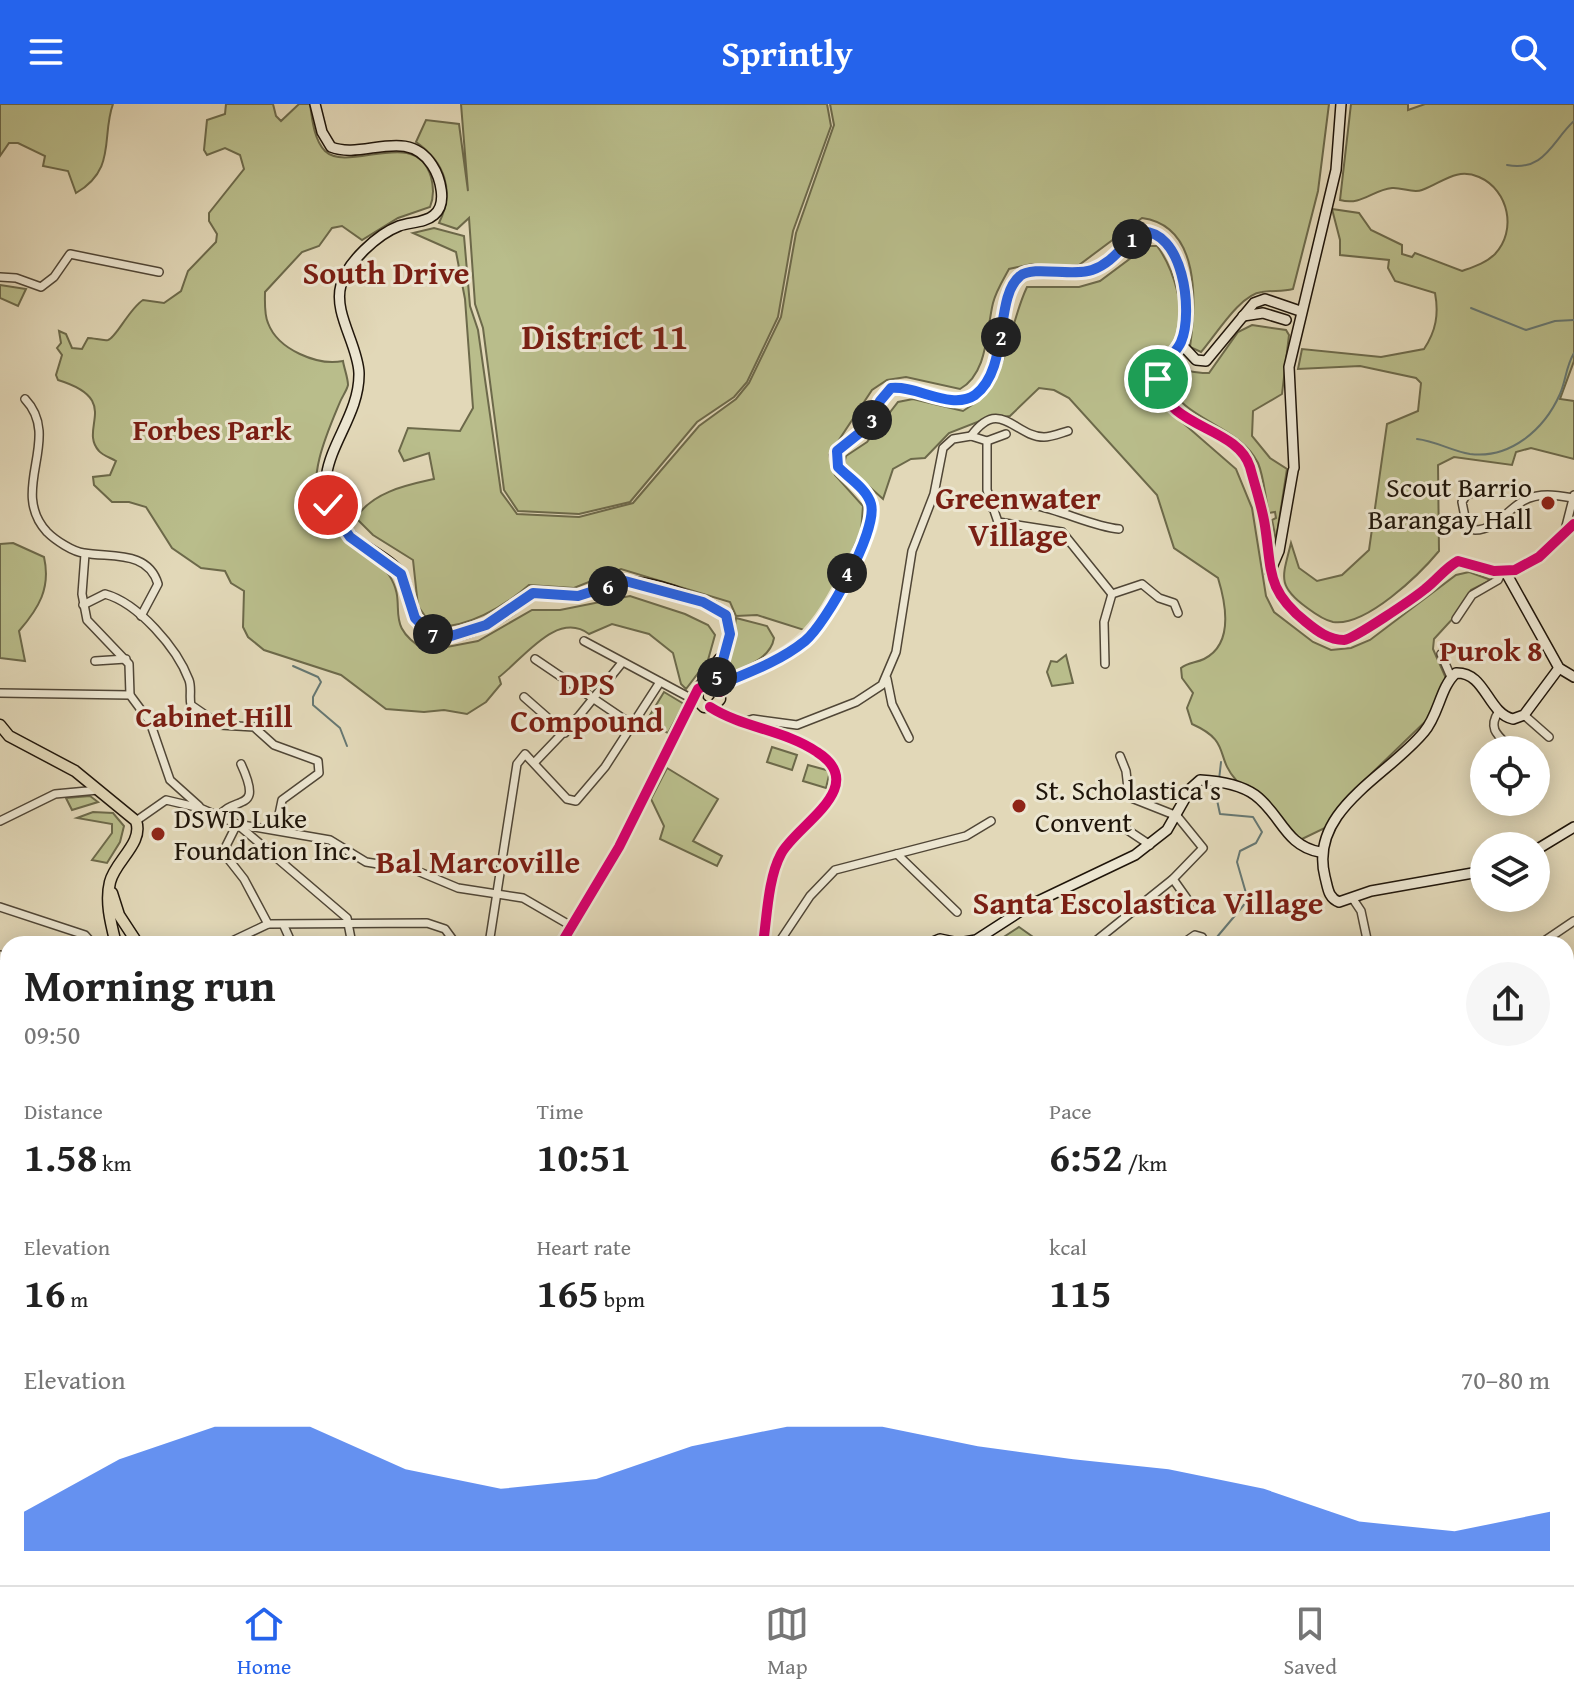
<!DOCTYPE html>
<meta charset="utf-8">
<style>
:root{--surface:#fff;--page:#f6f6f6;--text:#222;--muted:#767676;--line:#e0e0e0;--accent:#2563eb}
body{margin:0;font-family:"Gentium Book Plus",serif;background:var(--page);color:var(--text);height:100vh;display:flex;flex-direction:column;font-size:30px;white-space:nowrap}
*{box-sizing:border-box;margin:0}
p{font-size:26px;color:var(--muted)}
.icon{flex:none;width:44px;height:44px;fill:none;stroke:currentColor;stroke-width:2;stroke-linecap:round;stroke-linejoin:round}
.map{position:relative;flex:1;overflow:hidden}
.side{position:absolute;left:0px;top:832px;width:1574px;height:650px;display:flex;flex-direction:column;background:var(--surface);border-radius:24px 24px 0 0;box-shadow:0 4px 20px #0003}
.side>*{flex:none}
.buttons{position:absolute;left:1470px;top:632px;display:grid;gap:16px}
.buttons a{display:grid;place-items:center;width:80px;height:80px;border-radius:50%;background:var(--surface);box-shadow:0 4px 20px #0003;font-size:40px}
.pin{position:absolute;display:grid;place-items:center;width:68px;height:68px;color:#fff;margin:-34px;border:4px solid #fff;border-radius:50%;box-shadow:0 2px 8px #0007}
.km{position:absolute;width:40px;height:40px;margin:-20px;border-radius:50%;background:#222;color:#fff;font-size:22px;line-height:40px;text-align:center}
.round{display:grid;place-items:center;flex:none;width:84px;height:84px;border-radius:42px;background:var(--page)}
.overview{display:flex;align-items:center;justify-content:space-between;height:136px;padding:0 24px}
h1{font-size:44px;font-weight:600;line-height:60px}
.metrics{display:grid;grid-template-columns:repeat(3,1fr);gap:12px;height:136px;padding:8px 24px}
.metrics div{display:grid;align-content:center}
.metrics b{font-size:40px;font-weight:600}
.metrics small{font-size:22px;font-weight:400}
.metrics p{font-size:22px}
.chart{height:224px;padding:16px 24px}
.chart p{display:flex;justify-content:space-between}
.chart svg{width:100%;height:144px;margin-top:8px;fill:var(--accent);opacity:.7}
header{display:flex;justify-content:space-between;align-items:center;height:104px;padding:0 24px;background:var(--accent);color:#fff;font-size:36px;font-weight:600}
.tab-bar{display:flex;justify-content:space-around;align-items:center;height:112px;border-top:2px solid var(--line);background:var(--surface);font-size:22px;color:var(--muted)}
.tab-bar a{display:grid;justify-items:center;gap:4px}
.tab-bar .selected{color:var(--accent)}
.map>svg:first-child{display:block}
.green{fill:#b9bd8b;stroke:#6c694a;stroke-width:2}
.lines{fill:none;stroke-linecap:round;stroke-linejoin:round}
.stream{stroke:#667772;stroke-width:2}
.street-casing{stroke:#504636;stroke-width:10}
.secondary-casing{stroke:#1f150a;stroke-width:12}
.primary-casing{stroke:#1f150a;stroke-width:13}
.highway-casing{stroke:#1f150a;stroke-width:15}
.street{stroke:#ece6d1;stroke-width:7}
.secondary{stroke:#ece6d1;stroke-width:9}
.primary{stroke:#e2d8b8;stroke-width:10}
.highway{stroke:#e2d8b8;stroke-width:12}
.cycleway-casing{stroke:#ece6d1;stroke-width:15}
.cycleway{stroke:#d6006c;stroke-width:10}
.route-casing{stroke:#fff;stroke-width:16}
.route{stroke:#2563eb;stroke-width:10}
.poi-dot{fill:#8f2418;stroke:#ece6d1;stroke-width:3}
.labels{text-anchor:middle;stroke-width:6;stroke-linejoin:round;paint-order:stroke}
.poi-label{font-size:28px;fill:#1f150a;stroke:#ece6d1;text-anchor:start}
.neighbourhood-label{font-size:30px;font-weight:bold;fill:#7a1f14;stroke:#ece6d1}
.quarter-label{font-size:32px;font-weight:bold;fill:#7a1f14;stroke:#ece6d1}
.district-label{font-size:36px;font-weight:bold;fill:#7a1f14;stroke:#ece6d1}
</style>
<header><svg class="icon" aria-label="menu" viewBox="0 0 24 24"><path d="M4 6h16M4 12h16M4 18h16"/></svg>Sprintly<svg class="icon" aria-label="search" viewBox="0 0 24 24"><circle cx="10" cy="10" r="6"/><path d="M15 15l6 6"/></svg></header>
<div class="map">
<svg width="1574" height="1481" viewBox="0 0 1574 1481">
<rect width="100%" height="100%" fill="#e2d8b8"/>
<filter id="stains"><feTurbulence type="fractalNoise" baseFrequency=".0025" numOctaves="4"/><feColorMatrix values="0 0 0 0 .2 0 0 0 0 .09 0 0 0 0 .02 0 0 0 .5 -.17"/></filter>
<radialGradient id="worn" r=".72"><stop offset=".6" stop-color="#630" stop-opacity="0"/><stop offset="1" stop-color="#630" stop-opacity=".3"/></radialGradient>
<!-- green -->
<g class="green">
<path d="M0 0H113C101 33 117 65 76 89L68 67 43 62 45 52 18 39H9L0 52Z"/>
<path d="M226 0H273L276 12 281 17 299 0H310C312 15 314 36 325 47 349 70 416 21 431 73 434 84 434 93 430 103L398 114 362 136 342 122 332 124 319 142 302 148 265 188C265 197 264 210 268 219 278 246 318 262 343 257 344 264 348 274 348 281 347 286 342 293 340 298 328 327 307 372 320 404 335 441 370 443 389 471 410 503 380 519 426 547L478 537 532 506H560L630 492 685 510 708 521 715 531 708 556 686 585 681 580 673 549 649 530 612 520 589 530C557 506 523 555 499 573L501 580 486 598 467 610 444 606 424 608 386 605 341 571 264 546 248 533 243 523 244 487 231 479 225 467 201 464 172 444 146 403 129 398H112L94 381 93 373 110 371 116 357C111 354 102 351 99 347 78 324 123 296 58 276L56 271 62 251 57 244 61 239 59 227 66 230 72 244 82 245 88 234C94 234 103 237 108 236 116 234 129 205 143 196L164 199 181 187 188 167 216 138 217 130 209 117V109L244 65 240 51 225 44 207 51 204 46 207 16 225 10Z"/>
<path d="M461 0H827L831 22 793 127 778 213 747 278 734 293 697 318 630 398 579 410 518 407 504 386 483 224 475 200 469 114 457 125 439 119C455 87 445 58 416 38L426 16 459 20 468 87Z"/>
<path d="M830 0H1329L1318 87 1293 185C1282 188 1273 186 1262 188 1240 190 1216 231 1201 248L1190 243C1196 199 1201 122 1142 114L1079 161 1054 164 1032 160 1009 165C1003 176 996 187 993 199 986 228 988 269 960 285L906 273 887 276 872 286 829 351 835 371 863 402 861 428 822 511 804 526 757 511 736 512 730 498 621 465 574 484 529 481C505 502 465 526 432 522L418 502 413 456 373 431 356 414C372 388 407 381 434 375L429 349 404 357 399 347 408 324 460 327 473 304 465 195 456 148 413 129 434 124 464 132 470 202 478 226 501 388 517 410 579 413 633 399 699 322 736 295 749 279 781 213 796 129 834 21Z"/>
<path d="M1351 0H1408V6L1425 0H1574V257L1560 295 1574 297V355L1531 344 1516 348 1512 361 1454 353 1438 361 1439 447C1420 470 1366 523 1333 518 1323 516 1314 509 1306 503 1276 481 1283 472 1291 439L1299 464 1317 477 1342 471 1369 446 1387 320 1418 307 1421 279 1416 274 1360 262 1298 265 1302 245 1381 253 1424 245C1436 227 1439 210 1435 189L1395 177 1388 164 1389 156 1340 151V136L1332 105 1359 109 1371 126 1402 141V150L1412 153 1415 149 1462 167C1473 163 1486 159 1495 150 1517 127 1509 86 1479 73 1456 63 1442 79 1422 86 1413 90 1402 83 1392 84 1372 86 1362 102 1340 96Z"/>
<path d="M1147 142H1157C1173 163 1189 212 1177 238 1166 261 1149 262 1152 292L1236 365 1252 404 1266 492 1274 508 1313 538 1331 546 1351 544 1370 536 1456 471 1469 468 1491 476 1471 486 1457 510 1434 535 1433 545 1445 572 1446 581 1431 612 1344 696 1329 722 1300 736C1279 716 1255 697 1236 676 1214 651 1232 638 1192 620L1187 604 1193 589 1182 574 1181 564C1188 558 1196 559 1204 555 1234 540 1226 500 1218 474L1174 444 1157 391 1069 294 1054 286 1039 284 1010 312 985 315 949 329 925 354 911 355 893 365 883 395 844 360 846 352 867 338 898 298 913 295 963 307C1010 280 1006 227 1027 183H1079L1100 177Z"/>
<polygon points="0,181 26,185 18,202 0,194"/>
<path d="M1252 221 1286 226 1289 231 1282 290 1253 307 1252 332 1270 354 1287 365 1276 436 1272 416 1276 414 1275 408 1269 409C1265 393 1264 373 1258 359 1239 320 1181 317 1166 275L1169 266C1183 264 1194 270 1209 269L1238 228Z"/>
<path d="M13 439 44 453C51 484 39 504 19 527L25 557 0 554V440Z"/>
<path d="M736 514 767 522 774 534C771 553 749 562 732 568L728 567Z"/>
<polygon points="1066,551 1073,579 1052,582 1047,568 1051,557 1057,558"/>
<polygon points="664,588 684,600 668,629 647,616"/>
<polygon points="772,643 797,651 792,666 767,658"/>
<polygon points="808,661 830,667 826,684 803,677"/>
<polygon points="667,664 718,695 693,737 722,752 717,762 660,735 664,722 651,695"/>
<polygon points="90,692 98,698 72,706 66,694"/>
<polygon points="93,708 113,709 124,722 120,738 107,759 92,756 112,729 112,720 77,714"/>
<polygon points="1019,823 1043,840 993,840"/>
<polygon points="8,962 8,998 0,1000 0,965"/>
<polygon points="8,1276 8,1474 494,1474 500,1481 0,1481 0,1278"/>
<polygon points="516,1474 730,1474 731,1481 533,1481"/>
<polygon points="953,1474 1087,1474 1107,1479 1116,1474 1323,1474 1315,1481 952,1481"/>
</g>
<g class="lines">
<!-- stream -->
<g class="stream">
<path d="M1507 61C1545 68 1552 37 1574 17"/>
<polyline points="1471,204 1526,226 1555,217 1574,216"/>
<path d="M1417 335C1436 337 1451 347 1470 350 1510 355 1544 326 1560 290 1566 276 1566 262 1574 249"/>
<polyline points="293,562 318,573 321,578 313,593 313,601 340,624 347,642"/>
<polyline points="1219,676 1221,658"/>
<polyline points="1219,683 1217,696 1220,710 1253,713 1262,728 1256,739 1240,747 1237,758 1248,796 1217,833 1219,840"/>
<polyline points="1566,1025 1574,1026"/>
</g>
<!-- street casing -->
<g class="street-casing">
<g id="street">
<polyline points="0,173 16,174 41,183 54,173 70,150 159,168"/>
<path d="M25 295C63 335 8 386 47 428 55 436 73 448 84 449 111 454 148 446 158 480L141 512"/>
<path d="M971 332C1000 292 1015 333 1044 333 1051 333 1061 329 1068 327"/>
<polyline points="987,337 1006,330"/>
<path d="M1485 387 1467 390 1462 398 1466 418 1475 426C1495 426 1507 406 1523 397 1539 388 1556 391 1573 394"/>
<path d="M992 404C1034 388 1079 421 1119 425"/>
<polyline points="1565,426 1574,391"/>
<polyline points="85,450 82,490 87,516 129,560 130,591"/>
<path d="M83 501 105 490C138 499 177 544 189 576 192 584 189 593 191 601L220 621 254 623 274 641 318 657 319 669 282 696 276 725"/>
<polyline points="1456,515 1472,491 1498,476 1502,467"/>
<polyline points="584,537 696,597"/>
<polyline points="1441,550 1451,573"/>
<polyline points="535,555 631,620"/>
<polyline points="95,557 126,555"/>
<polyline points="1105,560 1104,518 1112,490 1142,480 1159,494 1174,499 1178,509"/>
<polyline points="887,575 892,600 909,634"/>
<polyline points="0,589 130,591 150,618 170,676 199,702"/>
<polyline points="524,593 565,629"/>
<path d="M1499 607C1486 626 1500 633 1513 646"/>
<polyline points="1524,611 1549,633"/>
<polyline points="744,618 753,615 797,621 856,598 882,581 896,548 912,447 934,390 943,344 953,335 971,332 987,337 987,386 998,418 1062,428 1112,490"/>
<polyline points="535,658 579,612 621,560"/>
<path d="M218 713C235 690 264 710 241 660"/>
<polyline points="0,717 55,690 98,686"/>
<polyline points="136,717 166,696 200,704 237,720 330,736 366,758 415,766 458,784 523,794 573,823"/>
<polyline points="237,720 225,744 226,752 244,775 268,820 427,819 445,825 456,840"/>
<polyline points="237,720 347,814 352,840"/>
<polyline points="1126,725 1150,741"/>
<polyline points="897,750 957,808"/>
<polyline points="1173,775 1190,799"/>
<polyline points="1353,795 1361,807 1368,840"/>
<polyline points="0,803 85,831 93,840"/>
<polyline points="284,822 292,840"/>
<polyline points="226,840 268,820"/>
<polyline points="489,840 517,660 525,650 567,695 576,697 605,663 660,578"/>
<polyline points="778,840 810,792 835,766 966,732 991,717"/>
<polyline points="1092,840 1173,775 1203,744 1177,712 1129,693 1126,667 1120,652"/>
<polyline points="1182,840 1195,831 1202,833 1206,840"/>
<polyline points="1437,840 1469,840"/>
<polyline points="1540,840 1574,817"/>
<polyline points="0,851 8,854"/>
<polyline points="1574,890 1566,893 1574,911"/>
<polyline points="1566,1231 1574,1226"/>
<polyline points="0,1336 8,1347"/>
<polyline points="1566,1403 1574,1405"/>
<polyline points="0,1464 8,1458"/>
<polyline points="1559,1474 1561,1481"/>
<polyline points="808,1481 816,1474"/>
<polyline points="869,1481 871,1474"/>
<polyline points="1462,1481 1469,1474"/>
</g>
</g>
<!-- secondary casing -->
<g class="secondary-casing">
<g id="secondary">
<path d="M315 0 322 28 331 43C363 56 407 22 432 61 440 73 448 100 434 111 425 119 410 118 399 122 378 130 347 158 341 181 333 209 358 241 359 269 360 324 301 363 338 417 355 442 389 451 402 471 413 490 407 518 430 529 455 541 494 519 514 504 520 499 525 492 532 489 546 485 561 493 574 492 590 491 605 481 621 478 648 474 688 492 714 502 742 521 722 553 715 581"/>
<polyline points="1243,212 1263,209 1286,216"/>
<polyline points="1181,240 1196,256 1206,257 1254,199 1265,195 1300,207"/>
<polyline points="1294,364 1289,263 1336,66 1341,0"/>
<polyline points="1505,467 1559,564 1574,573"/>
<polyline points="1270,468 1279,447 1293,367"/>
<polyline points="700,582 719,555"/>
<path d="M710 603C743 624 785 626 817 648 871 683 796 721 781 750 768 774 767 813 763 840"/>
<polyline points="1536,746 1574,723"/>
<path d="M1484 767 1371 787 1339 798C1328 794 1328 784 1325 773 1308 706 1388 672 1424 628 1439 611 1440 583 1456 569 1486 568 1487 609 1513 615L1524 611 1559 564"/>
<path d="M928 840 940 835 959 839 976 836 1030 801 1135 751 1167 726 1191 684 1200 676C1218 677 1241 681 1255 691 1281 710 1285 742 1320 748"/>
<polyline points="0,1169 8,1170"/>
<polyline points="1341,1481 1352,1474"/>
</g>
</g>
<!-- primary casing -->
<g class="primary-casing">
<g id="primary">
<path d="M716 582C802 547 813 538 855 455 863 439 875 422 872 403 868 381 834 373 836 350L871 318 886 288C911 273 944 304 972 293 1012 260 994 198 1018 174 1032 160 1067 172 1085 168 1114 161 1119 143 1139 128 1183 122 1193 208 1181 237 1175 252 1155 260 1159 278 1168 325 1237 322 1250 363 1255 382 1262 402 1265 422 1272 467 1266 486 1306 518 1317 527 1329 536 1344 536 1354 535 1414 494 1425 485 1437 476 1445 464 1458 457L1494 467 1515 466 1539 453 1574 420"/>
<path d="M0 621 9 632 75 667 136 717C144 739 115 757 110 778 105 798 111 820 116 840"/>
<polyline points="112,789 119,811 138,840"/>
<polyline points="561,840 619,743 698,585 705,579 713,580 719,587 720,595 714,602 704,603 698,597 697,588"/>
<polyline points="0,907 8,902"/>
<polyline points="0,955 8,954"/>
</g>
</g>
<!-- highway casing -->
<g class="highway-casing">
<g id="highway">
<polyline points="0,1272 8,1270"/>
<polyline points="1566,1286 1574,1281"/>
<polyline points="504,1474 516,1481"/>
<polyline points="744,1481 747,1474"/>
</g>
</g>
<!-- street -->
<use href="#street" class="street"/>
<!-- secondary -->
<use href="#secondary" class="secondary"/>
<!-- primary -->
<use href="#primary" class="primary"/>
<!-- highway -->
<use href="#highway" class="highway"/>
<!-- cycleway casing -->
<g class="cycleway-casing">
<g id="cycleway">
<path d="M716 582C802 547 813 538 855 455 863 439 875 422 872 403 868 381 834 373 836 350L871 318 886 288C911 273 944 304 972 293 1012 260 994 198 1018 174 1032 160 1067 172 1085 168 1114 161 1119 143 1139 128 1183 122 1193 208 1181 237 1175 252 1155 260 1159 278 1168 325 1237 322 1250 363 1255 382 1262 402 1265 422 1272 467 1266 486 1306 518 1317 527 1329 536 1344 536 1354 535 1414 494 1425 485 1437 476 1445 464 1458 457L1494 467 1515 466 1539 453 1574 420"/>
<path d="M710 603C743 624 785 626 817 648 871 683 796 721 781 750 768 774 767 813 763 840"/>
<polyline points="561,840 619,743 698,585 709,579 720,588 723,586"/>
</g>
</g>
<!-- cycleway -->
<use href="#cycleway" class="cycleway"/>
</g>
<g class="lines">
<!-- route casing -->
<g class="route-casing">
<path id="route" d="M328 401 350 433 401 470 415 514 431 530 451 532 486 521 533 489 578 492 625 477 703 498 726 511 730 530 716 582C747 569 779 558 805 537 826 520 878 426 871 400 867 385 849 374 838 363L837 347 867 323 880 297 891 284C917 281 951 307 975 291 1010 265 994 193 1020 172 1033 161 1072 173 1092 166 1114 158 1122 141 1139 128 1183 123 1194 208 1181 238 1175 252 1160 258 1158 275"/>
</g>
<!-- route -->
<use href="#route" class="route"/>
</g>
<!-- markers -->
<g class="poi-dot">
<circle cx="1548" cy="399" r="8"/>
<circle cx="1019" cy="702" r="8"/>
<circle cx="158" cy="730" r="8"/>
</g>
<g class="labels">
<!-- poi labels -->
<g class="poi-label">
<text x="1532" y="393" text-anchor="end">Scout Barrio<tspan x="1532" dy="32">Barangay Hall</tspan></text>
<text x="1035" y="696">St. Scholastica's<tspan x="1035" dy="32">Convent</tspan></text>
<text x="174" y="724">DSWD Luke<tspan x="174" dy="32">Foundation Inc.</tspan></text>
</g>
<!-- neighbourhood labels -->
<g class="neighbourhood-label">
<text x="212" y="336">Forbes Park</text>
<text x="1491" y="557">Purok 8</text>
<text x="214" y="623">Cabinet Hill</text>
</g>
<!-- quarter labels -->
<g class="quarter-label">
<text x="386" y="180">South Drive</text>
<text x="1018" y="405">Greenwater<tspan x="1018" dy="37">Village</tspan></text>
<text x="587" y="591">DPS<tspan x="587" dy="37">Compound</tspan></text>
<text x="478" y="769">Bal Marcoville</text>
<text x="1148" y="810">Santa Escolastica Village</text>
</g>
<!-- district labels -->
<g class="district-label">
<text x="605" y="245">District 11</text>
</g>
</g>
<rect width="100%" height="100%" filter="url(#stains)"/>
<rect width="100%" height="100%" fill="url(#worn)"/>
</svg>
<div class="buttons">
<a><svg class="icon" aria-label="locate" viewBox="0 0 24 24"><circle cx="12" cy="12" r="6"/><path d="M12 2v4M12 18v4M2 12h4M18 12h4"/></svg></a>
<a><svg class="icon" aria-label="layers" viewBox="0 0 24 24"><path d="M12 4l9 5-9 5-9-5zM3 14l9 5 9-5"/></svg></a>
</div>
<div class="pin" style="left:1158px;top:275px;background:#1e9e55"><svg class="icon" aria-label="arrive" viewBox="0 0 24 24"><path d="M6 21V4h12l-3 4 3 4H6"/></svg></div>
<div class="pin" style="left:328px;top:401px;background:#d93025"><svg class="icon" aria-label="check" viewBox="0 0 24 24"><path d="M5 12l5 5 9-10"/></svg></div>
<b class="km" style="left:1132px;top:135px">1</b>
<b class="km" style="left:1001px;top:233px">2</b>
<b class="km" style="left:872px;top:316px">3</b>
<b class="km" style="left:847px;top:469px">4</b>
<b class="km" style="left:717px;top:573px">5</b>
<b class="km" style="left:608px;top:482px">6</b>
<b class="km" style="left:433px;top:530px">7</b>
<section class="side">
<div class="overview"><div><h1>Morning run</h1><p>09:50</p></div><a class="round"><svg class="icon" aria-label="share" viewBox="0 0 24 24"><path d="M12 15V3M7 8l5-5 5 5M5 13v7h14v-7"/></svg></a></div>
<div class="metrics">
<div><p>Distance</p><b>1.58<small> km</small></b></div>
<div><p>Time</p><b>10:51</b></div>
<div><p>Pace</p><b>6:52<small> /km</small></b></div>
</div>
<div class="metrics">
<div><p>Elevation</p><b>16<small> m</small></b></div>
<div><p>Heart rate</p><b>165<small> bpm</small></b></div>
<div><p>kcal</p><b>115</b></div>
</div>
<div class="chart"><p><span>Elevation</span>70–80 m</p>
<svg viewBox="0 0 160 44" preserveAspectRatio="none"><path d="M0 44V32L10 16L20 6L30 6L40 19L50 25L60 22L70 12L80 6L90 6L100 12L110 16L120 19L130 25L140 35L150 38L160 32V44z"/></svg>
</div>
</section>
</div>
<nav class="tab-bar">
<a class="selected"><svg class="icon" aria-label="home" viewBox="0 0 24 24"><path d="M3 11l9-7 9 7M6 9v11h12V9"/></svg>Home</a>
<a><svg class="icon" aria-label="map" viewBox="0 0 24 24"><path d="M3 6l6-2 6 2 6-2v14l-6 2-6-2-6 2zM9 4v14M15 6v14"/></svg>Map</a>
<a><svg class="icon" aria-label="saved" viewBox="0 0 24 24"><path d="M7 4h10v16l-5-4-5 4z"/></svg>Saved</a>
</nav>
